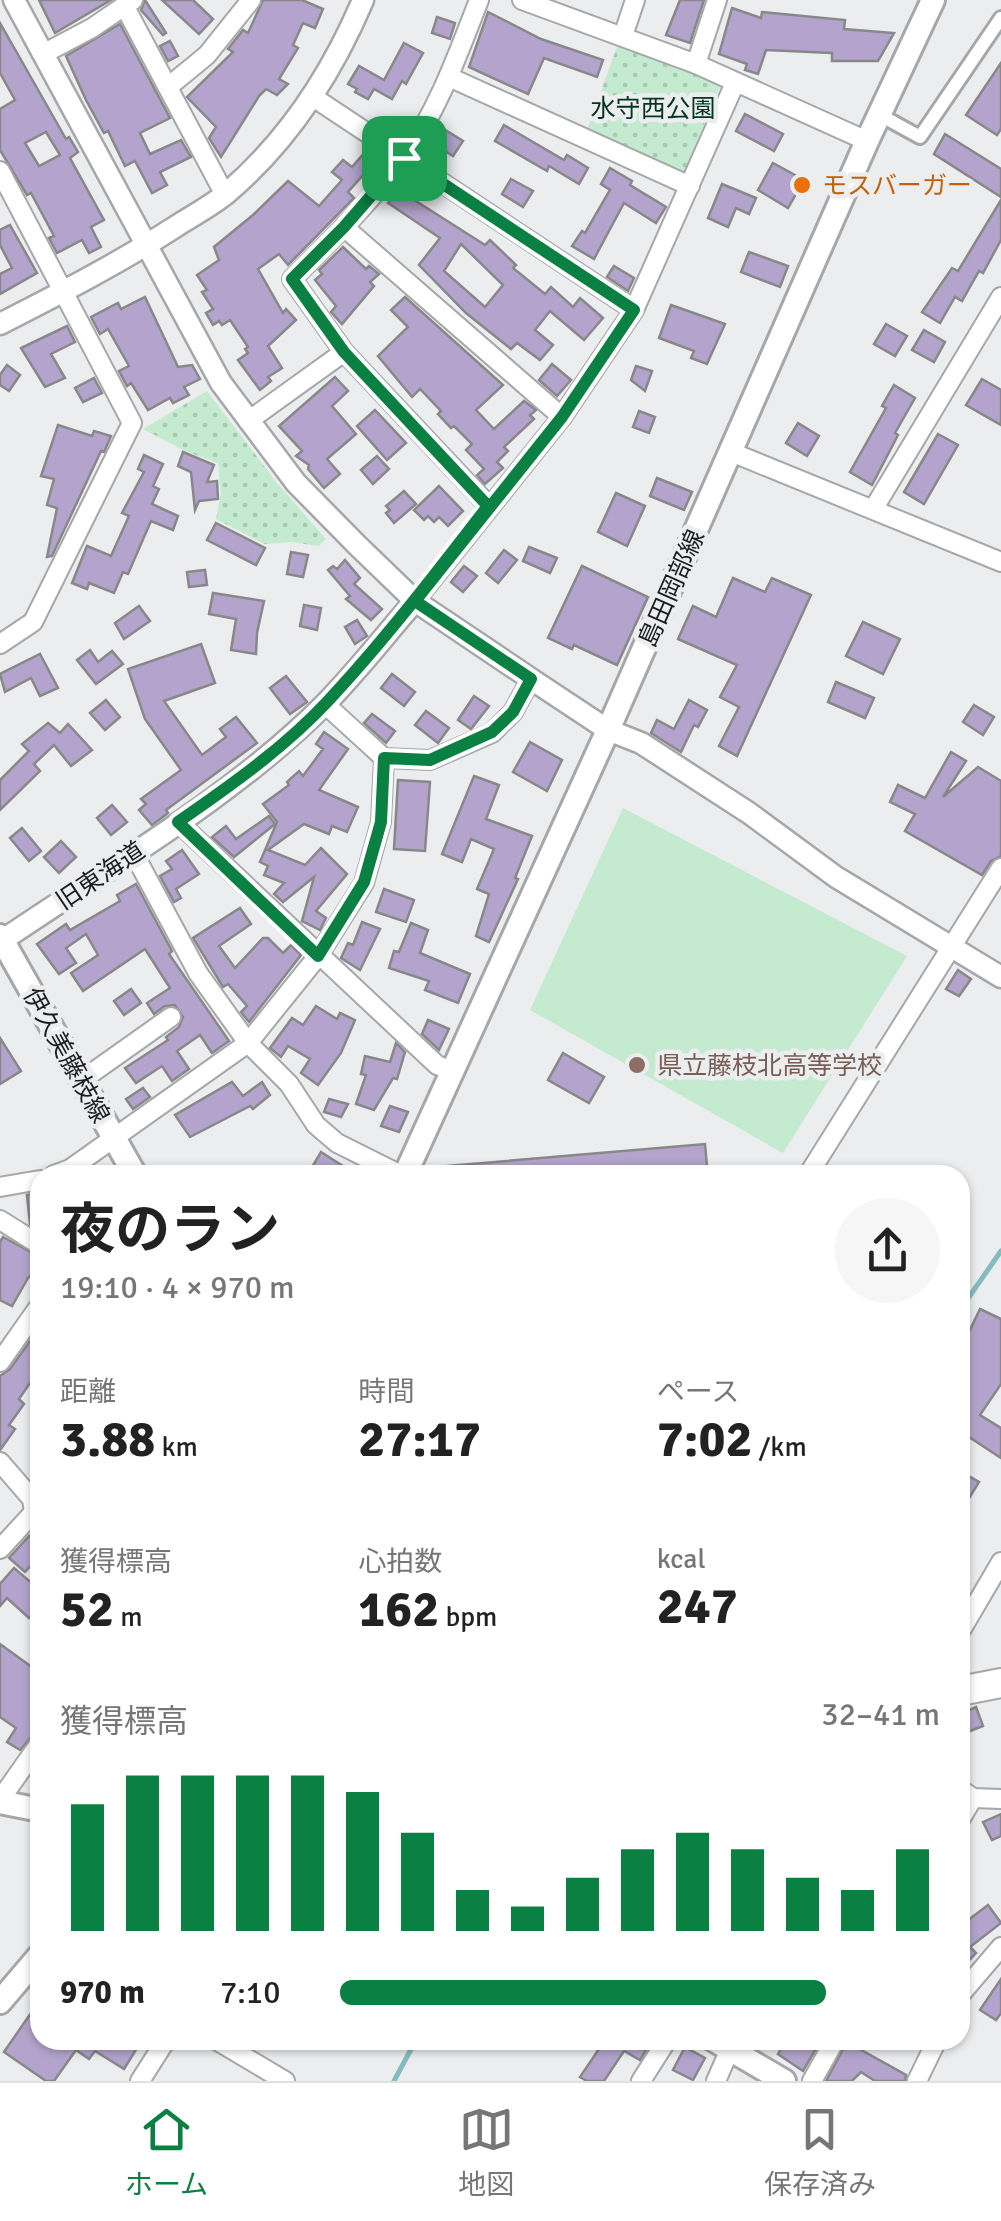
<!DOCTYPE html>
<html lang="ja">
<meta charset="utf-8">
<style>
:root{--surface:#fff;--page:#f6f6f6;--text:#222;--muted:#767676;--line:#e0e0e0;--accent:#0b8043}
body{margin:0;font-family:Signika,"Noto Sans JP",sans-serif;background:var(--page);color:var(--text);height:100vh;display:flex;flex-direction:column;font-size:38px;white-space:nowrap}
*{box-sizing:border-box;margin:0}
p{font-size:32px;color:var(--muted)}
.icon{flex:none;width:55px;height:55px;fill:none;stroke:currentColor;stroke-width:2;stroke-linecap:round;stroke-linejoin:round}
.map{position:relative;flex:1;overflow:hidden}
.panel{position:absolute;left:30px;top:1165px;width:940px;height:885px;display:flex;flex-direction:column;background:var(--surface);border-radius:30px;box-shadow:0 2px 8px #0004}
.panel>*{flex:none}
.pin{position:absolute;display:grid;place-items:center;width:85px;height:85px;color:#fff;margin:-42px;border-radius:20px;box-shadow:0 5px 15px #0006}
.round{display:grid;place-items:center;flex:none;width:105px;height:105px;border-radius:52px;background:var(--page)}
.head{display:flex;align-items:center;justify-content:space-between;height:170px;padding:0 30px}
h1{font-size:55px;font-weight:700;line-height:75px}
.metrics{display:grid;grid-template-columns:repeat(3,1fr);gap:15px;height:170px;padding:10px 30px}
.metrics div{display:grid;align-content:center}
.metrics b{font-size:50px;font-weight:700}
.metrics small{font-size:28px;font-weight:400}
.metrics p{font-size:28px}
.chart{height:280px;padding:20px 30px}
.chart p{display:flex;justify-content:space-between}
.chart svg{width:100%;height:180px;margin-top:10px;stroke:var(--accent);stroke-width:6}
ul{padding:0 30px;list-style:none;font-size:32px}
li{display:grid;grid-template-columns:160px 120px 1fr;align-items:center;height:75px}
li i{height:25px;border-radius:12px;background:var(--accent)}
.dock{display:flex;justify-content:space-around;align-items:center;height:140px;border-top:2px solid var(--line);background:var(--surface);font-size:28px;color:var(--muted)}
.dock a{display:grid;justify-items:center;gap:5px}
.dock .active{color:var(--accent)}
.map>svg:first-child{display:block}
.grass{fill:#c4ebd0}
.park{fill:url(#park-dots)}
.lines{fill:none;stroke-linecap:round;stroke-linejoin:round}
.stream{stroke:#83bdc2;stroke-width:5}
.building{fill:#b4a4cd;stroke:#888789;stroke-width:2.5;fill-rule:evenodd}
.pedestrian-casing{stroke:#a5a7a9;stroke-width:18}
.minor-casing{stroke:#a5a7a9;stroke-width:22}
.tertiary-casing{stroke:#a5a7a9;stroke-width:25}
.secondary-casing{stroke:#a5a7a9;stroke-width:28}
.primary-casing{stroke:#a5a7a9;stroke-width:32}
.pedestrian{stroke:#fff;stroke-width:12}
.minor{stroke:#fff;stroke-width:18}
.tertiary{stroke:#fff;stroke-width:20}
.secondary{stroke:#fff;stroke-width:22}
.primary{stroke:#fff;stroke-width:28}
.route-casing{stroke:#fff;stroke-width:20}
.route{stroke:#0b8043;stroke-width:12}
.food-dot{fill:#e8710a;stroke:#ecedef;stroke-width:4}
.education-dot{fill:#8d6e63;stroke:#ecedef;stroke-width:4}
.labels{text-anchor:middle;stroke-width:9;stroke-linejoin:round;paint-order:stroke}
.park-label{font-size:25px;fill:#00361b;stroke:#ecedef}
.food-label{font-size:25px;fill:#c56008;stroke:#ecedef;text-anchor:start}
.street-label{font-size:25px;fill:#1c1d1e;stroke:#ecedef}
.education-label{font-size:25px;fill:#785e54;stroke:#ecedef;text-anchor:start}
</style>
<div class="map">
<svg width="1001" height="2081" viewBox="0 0 1001 2081">
<defs>
<pattern id="park-dots" width="8" height="8" patternUnits="userSpaceOnUse" patternTransform="scale(2.5)"><rect width="8" height="8" fill="#c4ebd0"/><path d="M2 2h.1M6 6h.1" fill="none" stroke="#a8c9b2" stroke-width="1.8" stroke-linecap="round"/></pattern>
</defs>
<rect width="100%" height="100%" fill="#ecedef"/>
<!-- grass -->
<polygon class="grass" points="623,808 907,956 783,1153 530,1010"/>
<!-- park -->
<g class="park">
<polygon points="618,44 691,71 720,86 684,172 679,173 586,133"/>
<polygon points="207,391 277,483 326,539 319,546 290,542 265,544 216,519 221,494 218,463 185,451 143,429"/>
</g>
<g class="lines">
<!-- stream -->
<g class="stream">
<polyline points="960,1310 1001,1251"/>
<polyline points="394,2081 416,2040"/>
</g>
</g>
<!-- building -->
<g class="building">
<polygon points="39,0 111,0 55,33"/>
<polygon points="145,0 166,33 163,35 141,10"/>
<polygon points="162,0 193,0 213,19 199,34"/>
<polygon points="263,0 302,0 323,9 315,28 303,23 293,45 298,48 279,79 288,84 277,95 266,89 259,96 221,157 209,138 216,127 187,97 233,52 228,49 243,30 248,33"/>
<polygon points="680,0 704,0 690,43 666,35"/>
<polygon points="732,8 761,18 762,12 845,20 844,29 894,33 878,61 832,61 832,53 766,50 758,74 745,70 747,64 719,54"/>
<polygon points="488,12 541,39 603,60 597,77 544,58 528,94 469,67"/>
<polygon points="437,17 455,23 450,39 432,33"/>
<path d="M0 23 66 139 69 137 78 152 70 158 104 220 91 227 101 247 89 253 82 240 57 253 49 238 54 236 31 193 27 195 0 150V109L15 100 0 73ZM46 132 60 155 39 166 25 143Z"/>
<polygon points="120,24 170,118 140,133 150,154 181,140 191,157 160,172 167,185 152,193 135,161 125,166 108,131 104,133 86,100 66,56"/>
<polygon points="170,41 178,56 168,61 160,46"/>
<polygon points="404,43 423,53 406,84 402,81 392,99 374,89 368,99 355,92 357,89 348,84 359,66 384,80"/>
<polygon points="1001,63 1001,129 997,135 966,115"/>
<polygon points="745,114 783,134 774,151 736,131"/>
<polygon points="504,125 564,160 567,155 588,168 579,184 549,166 547,171 495,141"/>
<polygon points="442,128 463,141 453,156 432,143"/>
<polygon points="945,134 1001,169 1001,197 934,154"/>
<polygon points="366,151 384,163 374,175 365,173 348,192 354,198 288,265 279,254 258,269 283,313 286,309 296,320 268,346 282,368 268,377 271,381 260,390 238,360 248,353 245,349 248,347 230,320 222,325 219,321 213,325 206,313 213,309 202,292 207,290 197,275 219,260 214,247 253,215 288,181 319,206 342,180 332,172 343,160 352,167"/>
<polygon points="773,163 804,180 788,208 758,190"/>
<polygon points="610,168 632,181 630,185 666,207 656,223 624,203 594,259 572,246 582,231 585,233 610,190 601,184"/>
<polygon points="511,179 533,191 523,207 502,194"/>
<polygon points="722,184 756,198 749,214 736,208 728,227 708,218"/>
<path d="M397 189 485 245 490 240 516 265 513 268 545 294 551 287 573 307 580 298 603 318 584 340 550 311 535 330 553 345 540 360 517 343 511 349 466 313 419 265 440 238 388 203ZM461 244 503 285 485 307 444 271Z"/>
<polygon points="1001,200 1001,240 983,273 979,271 962,301 955,297 940,323 922,312 952,268 958,271"/>
<polygon points="10,225 37,273 0,294 0,274 12,268 0,245 0,230"/>
<polygon points="343,247 366,269 369,266 379,274 370,282 374,286 342,324 331,312 336,306 315,280 322,274 319,270"/>
<polygon points="749,252 788,266 780,287 741,272"/>
<polygon points="614,266 634,278 628,291 607,277"/>
<polygon points="145,297 178,367 192,365 200,379 184,387 189,395 173,403 170,398 148,410 131,383 127,386 119,371 129,366 108,329 100,334 91,317 118,303 121,309"/>
<polygon points="405,297 503,385 476,410 494,429 524,401 536,410 530,415 534,419 504,447 508,451 497,462 503,468 485,484 477,475 484,469 466,450 472,444 454,426 451,428 438,414 441,411 420,389 412,397 378,356 408,327 391,310"/>
<polygon points="671,305 725,324 707,364 691,358 694,351 659,338"/>
<polygon points="886,324 907,336 895,356 874,344"/>
<polygon points="67,326 75,342 51,354 65,378 45,387 21,348"/>
<polygon points="924,330 945,342 934,362 912,350"/>
<polygon points="552,364 571,380 557,396 539,380"/>
<polygon points="7,365 20,375 9,391 0,385 0,375"/>
<polygon points="636,366 652,371 645,391 631,380"/>
<polygon points="335,377 348,391 332,406 356,434 327,459 340,474 324,488 308,469 309,465 296,456 302,451 279,426"/>
<polygon points="94,378 102,393 83,402 75,388"/>
<polygon points="982,379 1001,390 1001,425 966,405"/>
<polygon points="894,385 915,398 895,433 898,435 872,485 850,472 886,408 882,406"/>
<polygon points="375,410 406,443 387,460 357,426"/>
<polygon points="639,411 655,417 649,433 633,427"/>
<polygon points="798,423 819,436 807,456 786,443"/>
<polygon points="58,425 92,436 94,431 111,436 104,452 101,451 52,556 47,557 57,508 47,505 54,479 41,476"/>
<polygon points="938,434 958,445 924,504 904,492"/>
<polygon points="183,452 214,465 207,482 217,481 218,499 199,501 195,510 191,472 178,466"/>
<polygon points="144,455 163,464 153,486 159,489 152,504 178,516 173,530 151,521 128,574 123,572 114,593 89,583 87,589 72,583 87,546 111,556 129,516 122,513 144,472 138,469"/>
<polygon points="377,456 389,469 373,484 361,470"/>
<polygon points="657,478 692,492 684,510 650,496"/>
<polygon points="439,486 463,511 448,526 439,517 434,522 428,516 424,520 414,510"/>
<polygon points="404,491 416,504 394,523 386,513 390,510 386,506"/>
<polygon points="616,493 645,506 627,546 598,532"/>
<polygon points="216,523 265,548 256,565 207,540"/>
<polygon points="529,547 557,558 550,573 523,561"/>
<polygon points="504,550 517,560 498,583 486,573"/>
<polygon points="291,552 308,555 303,577 287,574"/>
<polygon points="345,560 360,578 354,584 382,609 371,620 346,599 350,596 328,570 333,566 337,569"/>
<polygon points="464,566 477,576 463,592 451,582"/>
<polygon points="582,566 648,597 617,665 574,645 572,649 548,638"/>
<polygon points="205,570 207,585 189,587 187,572"/>
<polygon points="733,578 765,592 772,578 811,595 737,756 719,746 739,707 720,697 737,665 678,639 693,606 716,617"/>
<polygon points="213,593 264,601 257,633 256,654 231,650 236,619 209,614"/>
<polygon points="304,605 321,608 317,630 300,626"/>
<polygon points="139,606 150,621 124,639 115,623"/>
<polygon points="357,620 367,636 355,644 345,627"/>
<polygon points="863,622 900,639 883,674 846,656"/>
<polygon points="201,644 215,683 164,701 202,755 226,737 220,729 236,717 257,743 166,810 168,813 152,825 139,810 146,804 141,799 181,770 145,719 128,669"/>
<polygon points="90,650 98,662 112,651 123,664 96,684 77,660"/>
<polygon points="40,654 58,688 40,696 31,678 5,692 0,674"/>
<polygon points="392,674 415,692 404,706 381,688"/>
<polygon points="286,676 307,702 290,714 270,688"/>
<polygon points="836,682 874,698 865,718 828,702"/>
<polygon points="474,696 489,706 471,729 458,720"/>
<polygon points="106,700 120,717 105,730 90,713"/>
<polygon points="689,700 707,710 698,727 694,725 681,752 651,733 657,720 674,729"/>
<polygon points="974,705 994,717 983,735 963,722"/>
<polygon points="426,711 449,728 438,743 415,725"/>
<polygon points="372,714 395,731 386,743 364,723"/>
<polygon points="48,723 60,733 68,724 92,750 71,766 54,745 34,764 40,771 0,810 0,780 29,751 22,744"/>
<polygon points="324,732 348,749 319,790 358,807 347,832 332,826 329,834 304,824 268,850 305,865 321,848 347,874 316,911 326,918 320,930 302,921 314,877 283,902 274,894 284,883 264,875 268,866 260,862 277,822 263,804 289,785 287,782 299,771 303,776 323,749 316,744"/>
<polygon points="530,742 562,760 547,791 513,772"/>
<polygon points="951,752 966,761 943,797 978,767 1001,781 1001,856 991,861 982,875 905,831 915,814 890,802 898,785 925,798"/>
<polygon points="474,776 499,785 486,819 532,836 515,878 518,879 489,942 476,936 489,894 477,889 494,849 471,839 462,862 442,854"/>
<polygon points="398,780 430,782 425,851 394,849"/>
<polygon points="112,805 127,822 111,835 97,818"/>
<polygon points="269,816 275,824 234,857 212,837 226,826 236,839"/>
<polygon points="22,828 41,851 29,861 10,838"/>
<polygon points="61,841 76,857 59,873 44,857"/>
<polygon points="182,850 199,874 176,889 181,898 174,902 160,876 172,869 166,861"/>
<polygon points="136,884 172,951 169,954 229,1041 212,1053 200,1035 177,1051 189,1069 172,1081 162,1066 136,1083 125,1068 168,1040 166,1037 179,1027 183,1017 175,1005 165,1006 154,1014 147,1003 170,988 145,949 83,991 71,973 98,955 86,934 66,948 76,963 59,974 37,944 66,924 70,930 120,901 117,895"/>
<polygon points="384,889 414,900 406,922 376,912"/>
<polygon points="240,908 251,924 219,946 235,968 263,938 268,938 283,953 291,945 301,955 249,1022 241,1012 247,1006 228,984 223,987 193,938"/>
<polygon points="362,922 380,929 360,970 341,958 348,943 353,945"/>
<polygon points="411,923 428,930 420,953 470,974 458,1003 425,990 429,981 389,968 394,951 399,952"/>
<polygon points="958,970 971,979 959,996 946,989"/>
<polygon points="131,989 141,1003 124,1015 114,1001"/>
<polygon points="316,1006 337,1019 340,1013 355,1020 341,1053 318,1085 301,1073 310,1059 288,1046 281,1057 270,1048 292,1018 303,1025"/>
<polygon points="428,1020 449,1029 439,1050 422,1034"/>
<polygon points="0,1038 21,1071 0,1084"/>
<polygon points="396,1043 405,1052 397,1079 393,1078 374,1110 356,1104 366,1075 361,1074 365,1056 390,1062"/>
<polygon points="563,1053 604,1077 589,1103 548,1080"/>
<polygon points="232,1082 243,1096 262,1082 270,1095 253,1109 250,1106 190,1137 175,1115"/>
<polygon points="143,1088 150,1097 133,1109 126,1099"/>
<polygon points="329,1099 348,1104 341,1117 324,1112"/>
<polygon points="390,1106 408,1112 399,1132 381,1126"/>
<polygon points="705,1144 707,1166 625,1175 448,1175 448,1166"/>
<polygon points="321,1152 357,1175 325,1175 312,1167"/>
<polygon points="40,1193 40,1230 30,1224 27,1195"/>
<polygon points="3,1237 40,1257 40,1278 33,1273 28,1278 12,1306 0,1300 0,1242"/>
<polygon points="980,1309 1001,1319 1001,1384 980,1415 1001,1428 1001,1458 960,1431 960,1335 966,1338"/>
<polygon points="40,1327 40,1381 34,1377 19,1399 24,1404 9,1425 15,1429 0,1450 0,1376 10,1369"/>
<polygon points="960,1471 979,1482 960,1513"/>
<polygon points="29,1536 40,1546 40,1555 25,1572 9,1558"/>
<polygon points="14,1568 40,1590 40,1607 29,1618 7,1598 0,1606 0,1584"/>
<polygon points="0,1644 40,1673 40,1727 20,1750 7,1742 16,1728 0,1717"/>
<polygon points="976,1707 983,1726 960,1735 960,1714"/>
<polygon points="1001,1814 1001,1836 992,1840 983,1822"/>
<polygon points="988,1905 1001,1923 970,1947 976,1953 960,1970 960,1938 968,1929 963,1924"/>
<polygon points="1001,1979 1001,2013 996,2020 980,2010"/>
<polygon points="40,2000 40,2040 142,2040 124,2069 95,2051 89,2059 76,2050 54,2081 46,2081 4,2052"/>
<polygon points="605,2040 652,2040 640,2060 624,2051 604,2081 587,2081 580,2077"/>
<polygon points="786,2040 821,2040 803,2071 778,2054"/>
<polygon points="847,2042 906,2075 905,2081 875,2081 861,2072 852,2081 826,2081"/>
<polygon points="685,2047 705,2058 693,2080 673,2070"/>
</g>
<g class="lines">
<!-- pedestrian casing -->
<g class="pedestrian-casing">
<polyline id="pedestrian" points="880,115 920,137 1001,18"/>
</g>
<!-- minor casing -->
<g class="minor-casing">
<g id="minor">
<polyline points="522,0 696,64 867,141"/>
<polyline points="125,7 225,195"/>
<polyline points="623,36 635,0"/>
<polyline points="43,54 92,28 133,0"/>
<polyline points="696,64 717,0"/>
<polyline points="449,77 690,186"/>
<polyline points="168,87 207,55 251,0"/>
<polyline points="313,97 634,310"/>
<polyline points="0,171 132,423 33,622 0,644"/>
<polyline points="344,227 562,417"/>
<polyline points="344,352 488,505"/>
<path d="M248 421 344 352 292 279C330 241 370 203 402 160 437 113 458 54 479 0"/>
<polyline points="731,452 1001,562"/>
<polyline points="874,508 1001,297"/>
<polyline points="415,601 562,417 634,310 735,83"/>
<polyline points="325,704 384,758 430,760 492,733 513,712 531,679"/>
<polyline points="178,822 437,1065 452,1071"/>
<polyline points="133,852 198,973 248,1043 289,1084 316,1125 337,1143 401,1175"/>
<polyline points="82,1080 171,1017"/>
<polyline points="54,1175 70,1169 248,1043 318,956 364,883 381,822 384,758"/>
<polyline points="808,1175 1001,868"/>
<polyline points="0,1187 40,1180"/>
<polyline points="0,1220 40,1245"/>
<polyline points="0,1362 40,1305"/>
<polyline points="0,1462 32,1499 34,1512 40,1517"/>
<polyline points="0,1549 34,1512"/>
<polyline points="960,1632 1001,1562"/>
<polyline points="960,1789 973,1798 1001,1799"/>
<polyline points="0,1800 40,1743"/>
<polyline points="960,1820 973,1798"/>
<polyline points="960,1995 1001,1947"/>
<polyline points="216,2040 285,2081"/>
<polyline points="140,2081 166,2040"/>
<polyline points="641,2081 667,2040"/>
<polyline points="716,2081 730,2049"/>
<polyline points="812,2081 835,2040"/>
<polyline points="917,2081 937,2040"/>
</g>
</g>
<!-- tertiary casing -->
<g class="tertiary-casing">
<g id="tertiary">
<polyline points="14,0 221,383 296,483 357,545 415,601 531,679 608,730 641,743 749,813 836,877 1001,977"/>
<path d="M0 324C59 294 119 263 175 227 192 216 211 206 227 193 288 141 332 73 363 0"/>
<path d="M0 942C110 867 230 799 325 704 357 672 385 635 415 601"/>
</g>
</g>
<!-- secondary casing -->
<g class="secondary-casing">
<g id="secondary">
<polyline points="0,936 135,1175"/>
<polyline points="405,1175 608,730 867,141 933,0"/>
<polyline points="0,1802 40,1810"/>
<polyline points="0,2002 40,1955"/>
<polyline points="714,2040 784,2081"/>
</g>
</g>
<!-- primary casing -->
<g class="primary-casing">
<polyline id="primary" points="960,1691 1001,1683"/>
</g>
<!-- pedestrian -->
<use href="#pedestrian" class="pedestrian"/>
<!-- minor -->
<use href="#minor" class="minor"/>
<!-- tertiary -->
<use href="#tertiary" class="tertiary"/>
<!-- secondary -->
<use href="#secondary" class="secondary"/>
<!-- primary -->
<use href="#primary" class="primary"/>
</g>
<g class="lines">
<!-- route casing -->
<g class="route-casing">
<path id="route" d="M404 158 344 227 292 279 344 352 488 506C437 572 385 640 327 702 284 748 230 786 178 822L318 956 364 882 381 822 384 758 430 760 492 732 513 712 531 679 415 601 562 417 634 310 404 158"/>
</g>
<!-- route -->
<use href="#route" class="route"/>
</g>
<!-- markers -->
<circle class="food-dot" cx="802" cy="185" r="10"/>
<circle class="education-dot" cx="637" cy="1065" r="10"/>
<g class="labels">
<!-- park labels -->
<g class="park-label">
<text x="653" y="117">水守西公園</text>
</g>
<!-- food labels -->
<g class="food-label">
<text x="822" y="194">モスバーガー</text>
</g>
<!-- street labels -->
<g class="street-label">
<text transform="translate(671 588) rotate(-66)" y="9">島田岡部線</text>
<text transform="translate(100 875) rotate(-34)" y="9">旧東海道</text>
<text transform="translate(67 1055) rotate(61)" y="9">伊久美藤枝線</text>
</g>
<!-- education labels -->
<g class="education-label">
<text x="657" y="1074">県立藤枝北高等学校</text>
</g>
</g>
</svg>
<div class="pin" style="left:404px;top:158px;background:#1e9e55"><svg class="icon" aria-label="arrive" viewBox="0 0 24 24"><path d="M6 21V4h12l-3 4 3 4H6"/></svg></div>
<section class="panel">
<div class="head"><div><h1>夜のラン</h1><p>19:10 · 4 × 970 m</p></div><a class="round"><svg class="icon" aria-label="share" viewBox="0 0 24 24"><path d="M12 15V3M7 8l5-5 5 5M5 13v7h14v-7"/></svg></a></div>
<div class="metrics">
<div><p>距離</p><b>3.88<small> km</small></b></div>
<div><p>時間</p><b>27:17</b></div>
<div><p>ペース</p><b>7:02<small> /km</small></b></div>
</div>
<div class="metrics">
<div><p>獲得標高</p><b>52<small> m</small></b></div>
<div><p>心拍数</p><b>162<small> bpm</small></b></div>
<div><p>kcal</p><b>247</b></div>
</div>
<div class="chart"><p><span>獲得標高</span>32–41 m</p>
<svg viewBox="0 0 160 44" preserveAspectRatio="none"><path d="M5 44V13M15 44V6M25 44V6M35 44V6M45 44V6M55 44V10M65 44V20M75 44V34M85 44V38M95 44V31M105 44V24M115 44V20M125 44V24M135 44V31M145 44V34M155 44V24"/></svg>
</div>
<ul>
<li><b>970 m</b>7:10<i style="width:81%"></i></li>
</ul>
</section>
</div>
<nav class="dock">
<a class="active"><svg class="icon" aria-label="home" viewBox="0 0 24 24"><path d="M3 11l9-7 9 7M6 9v11h12V9"/></svg>ホーム</a>
<a><svg class="icon" aria-label="map" viewBox="0 0 24 24"><path d="M3 6l6-2 6 2 6-2v14l-6 2-6-2-6 2zM9 4v14M15 6v14"/></svg>地図</a>
<a><svg class="icon" aria-label="saved" viewBox="0 0 24 24"><path d="M7 4h10v16l-5-4-5 4z"/></svg>保存済み</a>
</nav>
